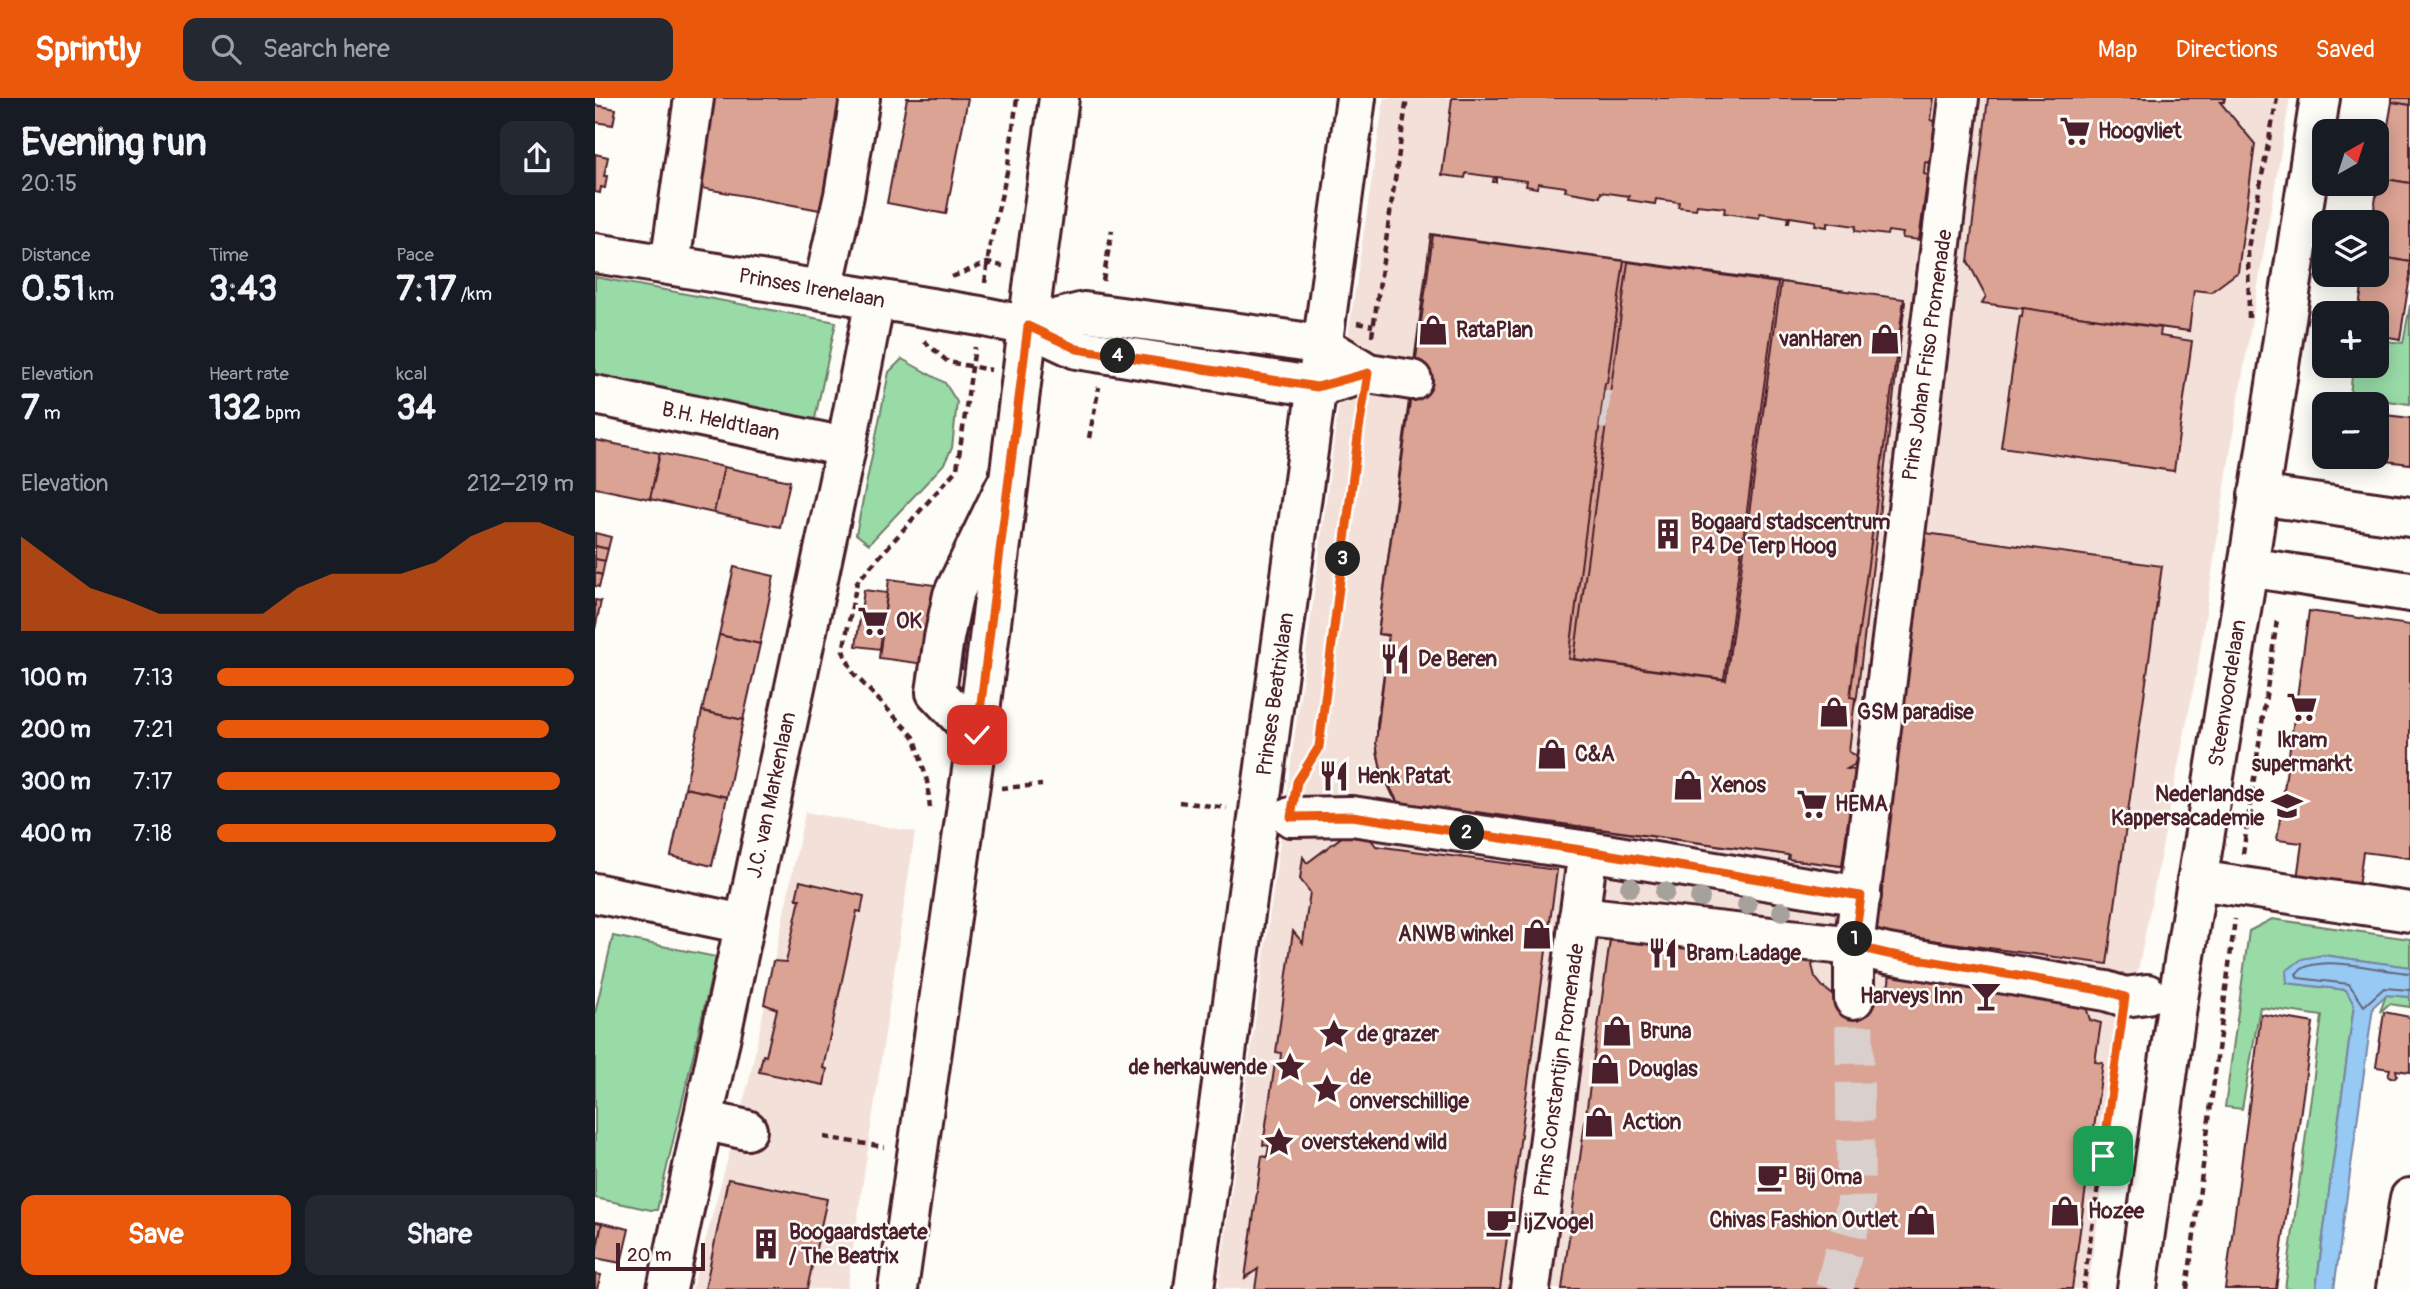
<!DOCTYPE html>
<meta charset="utf-8">
<style>
:root{--surface:#171b24;--page:#242831;--text:#f1f3f6;--muted:#9ea1a6;--accent:#ea580c}
body{margin:0;font-family:Pangolin,sans-serif;background:var(--page);color:var(--text);height:100vh;display:flex;flex-direction:column;font-size:26px;white-space:nowrap}
*{box-sizing:border-box;margin:0}
p{font-size:23px;color:var(--muted)}
.icon{flex:none;width:38px;height:38px;fill:none;stroke:currentColor;stroke-width:2;stroke-linecap:round;stroke-linejoin:round}
.map{position:relative;flex:1;overflow:hidden}
.details{display:flex;flex-direction:column;background:var(--surface);width:595px}
.details>*{flex:none}
.needle{width:46px;rotate:39deg}
.fabs{position:absolute;left:1717px;top:21px;display:grid;gap:14px}
.fabs a{display:grid;place-items:center;width:77px;height:77px;border-radius:14px;background:var(--surface);box-shadow:0 4px 18px #0003;font-size:35px}
.scale{position:absolute;left:21px;bottom:18px;width:89px;box-sizing:border-box;padding-left:7px;border:4px solid #4a1f2b;border-top:0;font-size:19px;line-height:24px;white-space:nowrap;color:#4a1f2b;-webkit-text-stroke:5px #fdfcf7;paint-order:stroke}
.pin{position:absolute;display:grid;place-items:center;width:60px;height:60px;color:#fff;margin:-30px;border-radius:14px;box-shadow:0 4px 10px #0006}
.km{position:absolute;width:35px;height:35px;margin:-18px;border-radius:50%;background:#222;color:#fff;font-size:19px;line-height:35px;text-align:center}
.round{display:grid;place-items:center;flex:none;width:74px;height:74px;border-radius:14px;background:var(--page)}
.headline{display:flex;align-items:center;justify-content:space-between;height:119px;padding:0 21px}
h1{font-size:38px;font-weight:800;line-height:52px}
.figures{display:grid;grid-template-columns:repeat(3,1fr);gap:10px;height:119px;padding:7px 21px}
.figures div{display:grid;align-content:center}
.figures b{font-size:35px;font-weight:800}
.figures small{font-size:19px;font-weight:400}
.figures p{font-size:19px}
.chart{height:196px;padding:14px 21px}
.chart p{display:flex;justify-content:space-between}
.chart svg{width:100%;height:126px;margin-top:7px;fill:var(--accent);opacity:.7}
.action{display:flex;gap:14px;margin-top:auto;padding:14px 21px}
.action a{flex:1;height:80px;border-radius:14px;background:var(--accent);color:#fff;font-size:28px;font-weight:800;line-height:80px;text-align:center}
.action a+a{background:var(--page);color:var(--text)}
ul{padding:0 21px;list-style:none;font-size:23px}
li{display:grid;grid-template-columns:112px 84px 1fr;align-items:center;height:52px}
li i{height:18px;border-radius:9px;background:var(--accent)}
header{display:flex;align-items:center;gap:42px;box-sizing:border-box;height:98px;padding:0 35px;background:var(--accent);color:#fff}
header strong{font-size:33px}
nav{display:flex;gap:38px;margin-inline-start:auto;font-size:24px}
.search{width:490px;height:63px;background:var(--page);display:flex;align-items:center;gap:18px;box-sizing:border-box;padding:0 24px;border-radius:14px;color:var(--muted);font-size:26px}
main{display:flex;flex:1;min-height:0}
.map>svg:first-child{display:block}
.built{fill:#f3e1d9}
.green{fill:#98dba7;stroke:#717d69;stroke-width:2}
.water{fill:#96c9f3;stroke:#7885a3;stroke-width:2}
.lines{fill:none;stroke-linecap:round;stroke-linejoin:round}
.shore{stroke:#68637b;stroke-width:2}
.building{fill:#dba394;stroke:#4a1f2b;stroke-width:2}
.minor-tunnel{stroke:#d9d0ce;stroke-width:38;stroke-dasharray:38 19;stroke-linecap:butt}
.minor-casing{stroke:#4a1f2b;stroke-width:44}
.major-casing{stroke:#4a1f2b;stroke-width:44}
.path{stroke:#4a1f2b;stroke-width:4.5;stroke-dasharray:7 5;stroke-linecap:butt}
.minor{stroke:#fdfcf7;stroke-width:38}
.major{stroke:#fdfcf7;stroke-width:38}
.tree{fill:#a7a19b}
.route-casing{stroke:#fff;stroke-width:14}
.route{stroke:#ea580c;stroke-width:9}
.labels{text-anchor:middle;stroke-width:5;stroke-linejoin:round;paint-order:stroke}
.poi-label{font-size:21px;font-weight:bold;fill:#4a1f2b;stroke:#fdfcf7;text-anchor:start}
.street-label{font-size:21px;fill:#4a1f2b;stroke:#fdfcf7}
</style>
<header>
<strong>Sprintly</strong>
<div class="search"><svg class="icon" aria-label="search" viewBox="0 0 24 24"><circle cx="10" cy="10" r="6"/><path d="M15 15l6 6"/></svg>Search here</div>
<nav><a>Map</a><a>Directions</a><a>Saved</a></nav>
</header>
<main>
<section class="details">
<div class="headline"><div><h1>Evening run</h1><p>20:15</p></div><a class="round"><svg class="icon" aria-label="share" viewBox="0 0 24 24"><path d="M12 15V3M7 8l5-5 5 5M5 13v7h14v-7"/></svg></a></div>
<div class="figures">
<div><p>Distance</p><b>0.51<small> km</small></b></div>
<div><p>Time</p><b>3:43</b></div>
<div><p>Pace</p><b>7:17<small> /km</small></b></div>
</div>
<div class="figures">
<div><p>Elevation</p><b>7<small> m</small></b></div>
<div><p>Heart rate</p><b>132<small> bpm</small></b></div>
<div><p>kcal</p><b>34</b></div>
</div>
<div class="chart"><p><span>Elevation</span>212–219 m</p>
<svg viewBox="0 0 160 44" preserveAspectRatio="none"><path d="M0 44V11L10 20L20 29L30 33L40 38L50 38L60 38L70 38L80 29L90 24L100 24L110 24L120 20L130 11L140 6L150 6L160 11V44z"/></svg>
</div>
<ul>
<li><b>100 m</b>7:13<i style="width:100%"></i></li>
<li><b>200 m</b>7:21<i style="width:93%"></i></li>
<li><b>300 m</b>7:17<i style="width:96%"></i></li>
<li><b>400 m</b>7:18<i style="width:95%"></i></li>
</ul>
<div class="action"><a>Save</a><a>Share</a></div>
</section>
<div class="map">
<svg width="1815" height="1191" viewBox="0 0 1815 1191">
<rect width="100%" height="100%" fill="#fdfcf7"/>
<filter id="ink" filterUnits="userSpaceOnUse"><feTurbulence type="fractalNoise" baseFrequency=".0143" numOctaves="2"/><feDisplacementMap in="SourceGraphic" scale="14" xChannelSelector="R" yChannelSelector="G"/><feConvolveMatrix kernelMatrix="1 2 1 2 8 2 1 2 1" color-interpolation-filters="sRGB"/></filter>
<g filter="url(#ink)">
<!-- built -->
<g class="built">
<polygon points="789,0 1695,0 1642,310 1603,567 1525,964 1493,1191 623,1191 716,519 749,265"/>
<polygon points="210,714 320,734 252,1191 97,1191 154,983"/>
</g>
<!-- green -->
<g class="green">
<polygon points="0,179 241,224 217,334 0,285"/>
<polygon points="1815,207 1815,306 1755,298 1758,268 1782,268 1782,242 1808,245"/>
<polygon points="307,261 350,285 362,304 357,350 349,366 274,446 261,436 294,274"/>
<polygon points="1677,821 1815,841 1815,869 1728,857 1692,885 1752,892 1759,907 1721,1191 1690,1191 1727,918 1665,909 1647,1011 1630,1009 1654,833"/>
<polygon points="18,838 121,859 62,1112 56,1112 0,1100 0,915"/>
<polygon points="1791,897 1815,899 1815,909 1794,906 1785,914"/>
</g>
<!-- water -->
<polygon class="water" points="1728,857 1815,869 1815,899 1791,897 1778,909 1739,1191 1721,1191 1759,907 1751,892 1692,885 1691,873 1707,861"/>
<g class="lines">
<!-- shore -->
<path class="shore" d="M1815 875C1787 874 1720 853 1701 876L1703 880 1754 886 1769 908 1789 890 1815 892"/>
</g>
<!-- building -->
<g class="building">
<polygon points="118,0 246,0 231,79 235,80 232,93 229,93 225,112 101,89"/>
<polygon points="312,0 373,0 351,116 292,105"/>
<polygon points="857,0 1339,0 1336,22 1340,23 1335,65 1330,64 1329,76 1333,77 1324,142 1307,140 1308,135 1293,133 1292,137 1260,133 1261,128 1232,124 1232,129 1220,127 1221,123 1195,119 1194,124 1192,124 1193,119 1165,115 1164,120 1129,115 1130,110 1102,107 1101,111 1083,109 1084,104 1061,101 1060,106 1033,102 1034,98 1006,94 1005,99 970,93 971,89 943,85 942,90 931,88 932,83 901,79 901,84 898,84 899,79 871,75 870,80 847,77"/>
<polygon points="1393,0 1630,0 1629,4 1625,4 1660,46 1643,174 1616,194 1599,192 1594,233 1387,205 1391,198 1373,164"/>
<polygon points="1797,0 1815,0 1815,7 1797,4"/>
<polygon points="1797,4 1815,7 1815,85 1784,80"/>
<polygon points="0,7 21,11 18,27 0,24"/>
<polygon points="0,56 13,59 9,78 12,78 10,90 6,89 5,95 0,94"/>
<polygon points="1784,80 1815,85 1815,164 1782,158 1782,124 1777,124"/>
<polygon points="836,136 1244,192 1310,204 1262,598 1255,624 1254,654 1260,660 1261,666 1252,671 1246,768 1193,761 1194,757 882,715 881,718 807,708 798,698 786,672 782,654 782,626 794,538 783,536"/>
<polygon points="838,137 1029,163 1012,285 1010,285 974,561 1131,582 1186,184 1309,201 1255,599 1260,600 1254,654 1260,657 1261,662 1259,667 1252,671 1260,672 1247,768 1193,761 1194,757 881,714 881,718 807,708 799,697 786,672 781,645 794,537 783,536"/>
<polygon points="1782,158 1815,164 1815,178 1805,241 1782,237 1782,215 1763,215 1769,177 1782,177"/>
<polygon points="1033,164 1183,185 1129,581 979,561"/>
<polygon points="1428,210 1566,230 1565,238 1597,243 1579,373 1406,349 1425,218 1427,219"/>
<polygon points="1782,316 1815,320 1815,366 1759,359 1782,359"/>
<polygon points="0,342 65,355 55,401 0,390"/>
<polygon points="65,355 129,369 119,415 55,401"/>
<polygon points="129,369 195,383 185,429 119,415"/>
<polygon points="0,435 16,439 13,451 0,448"/>
<polygon points="1331,435 1567,468 1512,866 1276,834"/>
<polygon points="0,448 13,451 10,463 0,461"/>
<polygon points="0,461 10,463 7,477 0,475"/>
<polygon points="139,469 179,478 165,546 124,537"/>
<polygon points="0,475 7,477 4,489 0,488"/>
<polygon points="294,481 377,492 367,571 284,560"/>
<polygon points="269,492 292,495 285,551 261,548"/>
<polygon points="0,502 6,503 0,531"/>
<polygon points="1714,513 1815,527 1815,760 1768,754 1763,789 1702,781 1707,745 1682,742"/>
<polygon points="124,537 165,546 148,622 107,613"/>
<polygon points="107,613 148,622 132,699 90,690"/>
<polygon points="90,690 132,699 117,768 76,758"/>
<polygon points="764,726 781,748 962,772 905,1191 660,1191 663,1171 650,1180 667,1058 672,1059 674,1048 668,1047 680,965 685,966 686,955 681,954 698,833 708,845 711,821 715,794 705,781 708,759 712,765"/>
<polygon points="205,783 269,798 266,814 262,813 228,970 232,971 229,987 164,974 168,957 171,958 182,911 169,906 178,863 191,864 205,801 201,801"/>
<polygon points="1016,835 1220,863 1217,867 1220,879 1228,889 1238,897 1259,901 1278,903 1285,899 1294,885 1295,873 1486,902 1491,909 1495,922 1506,925 1500,964 1508,965 1477,1191 967,1191"/>
<polygon points="1789,914 1815,919 1815,974 1801,972 1802,977 1799,980 1793,978 1795,971 1781,969"/>
<polygon points="1666,916 1719,925 1718,925 1681,1191 1630,1191"/>
<polygon points="133,1081 232,1101 212,1191 110,1191"/>
<polygon points="0,1124 7,1125 0,1156"/>
<polygon points="7,1125 34,1131 26,1165 0,1160"/>
<polygon points="0,1176 6,1177 2,1191 0,1191"/>
</g>
<g class="lines">
<!-- minor-tunnel -->
<g class="minor-tunnel">
<polyline points="1007,311 1014,312"/>
<polyline points="1239,1191 1261,1105 1259,901"/>
</g>
<!-- minor casing -->
<g class="minor-casing">
<g id="minor">
<polyline points="0,155 385,218 433,228 482,251 722,289 773,275"/>
<polyline points="75,166 99,0"/>
<polyline points="228,191 249,97 265,0"/>
<polyline points="433,228 489,214 681,240 727,247 773,275 817,282"/>
<polyline points="0,297 251,349"/>
<polyline points="1663,397 1815,419"/>
<polyline points="1653,469 1815,494"/>
<polyline points="382,637 341,594 349,540 358,497 410,389"/>
<polyline points="696,719 757,718 993,753 1266,798"/>
<polyline points="1602,782 1815,814"/>
<polyline points="0,795 149,826"/>
<polyline points="984,818 1259,848 1293,856 1511,893 1530,899 1552,896"/>
<polyline points="1259,901 1259,848 1364,0"/>
<polyline points="108,1022 152,1032"/>
<polyline points="72,1191 251,349 280,202"/>
<polyline points="935,1191 993,753"/>
<polyline points="1542,1191 1583,901 1653,469 1725,0"/>
<polyline points="1801,1191 1815,1100"/>
</g>
</g>
<!-- major casing -->
<g class="major-casing">
<g id="major">
<polyline points="303,1191 382,637 440,174 464,0"/>
<polyline points="599,1191 761,0"/>
</g>
</g>
<!-- path -->
<g class="path">
<polyline points="357,179 392,165 408,168"/>
<polyline points="508,183 517,132"/>
<polyline points="390,185 395,146 412,74 422,0"/>
<polyline points="1654,220 1653,150 1682,0"/>
<polyline points="762,225 778,228"/>
<polyline points="777,238 812,0"/>
<polyline points="329,243 353,264 396,272"/>
<polyline points="494,340 504,289"/>
<polyline points="704,680 724,649 768,309"/>
<polyline points="406,690 447,687"/>
<polyline points="584,704 632,710"/>
<polyline points="335,710 332,683 320,640 259,576 248,553 262,484 362,371 380,249"/>
<polyline points="1648,756 1682,522"/>
<polyline points="229,1039 289,1049"/>
<polyline points="1488,1191 1526,932"/>
<polyline points="1592,1191 1640,821"/>
</g>
<!-- minor -->
<use href="#minor" class="minor"/>
<!-- major -->
<use href="#major" class="major"/>
</g>
<!-- trees -->
<g class="tree">
<circle cx="1035" cy="789" r="10"/>
<circle cx="1070" cy="794" r="10"/>
<circle cx="1105" cy="800" r="10"/>
<circle cx="1152" cy="807" r="10"/>
<circle cx="1187" cy="813" r="10"/>
</g>
</g>
<g class="lines" filter="url(#ink)">
<!-- route casing -->
<g class="route-casing">
<polyline id="route" points="382,637 433,228 482,251 722,289 773,275 764,331 724,649 702,684 696,719 757,718 993,753 1266,798 1259,848 1293,856 1511,893 1530,899 1508,1058"/>
</g>
<!-- route -->
<use href="#route" class="route"/>
</g>
<!-- icons -->
<defs>
<g id="supermarket-bare" transform="scale(2.415)"><path d="M-6-5.5h2.5l.6 2H6L4.5 2H-2.5L-4.4-4H-6ZM-1.5 3.2a1.3 1.3 0 1 0 .1 0ZM3 3.2a1.3 1.3 0 1 0 .1 0Z" fill="#4a1f2b" stroke="#fdfcf7" stroke-width="2.5" paint-order="stroke"/></g>
<g id="shop-bare" transform="scale(2.415)"><path d="M-5-2.5h2.3a2.7 3.5 0 0 1 5.4 0H5L5.5 6h-11ZM-1.5-2.5h3a1.5 2.3 0 0 0-3 0Z" fill="#4a1f2b" stroke="#fdfcf7" stroke-width="2.5" paint-order="stroke"/></g>
<g id="building-bare" transform="scale(2.415)"><path d="M-4-6H4V6H1V3H-1V6H-4ZM-2.5-4.3h1.7v1.8h-1.7ZM.8-4.3h1.7v1.8H.8ZM-2.5-1h1.7V.8h-1.7ZM.8-1h1.7V.8H.8Z" fill="#4a1f2b" stroke="#fdfcf7" stroke-width="2.5" paint-order="stroke"/></g>
<g id="restaurant-bare" transform="scale(2.415)"><path d="M-5-6h1v4h1v-4h1v4h1v-4h1v5L-1.5 .5V6h-2V.5L-5-1ZM5-6V6H3V1.5H1.5Q1.5-4 5-6Z" fill="#4a1f2b" stroke="#fdfcf7" stroke-width="2.5" paint-order="stroke"/></g>
<g id="school-bare" transform="scale(2.415)"><path d="M0-5L7-2L0 1L-7-2ZM-4 1L0 2.5L4 1V4Q0 6-4 4Z" fill="#4a1f2b" stroke="#fdfcf7" stroke-width="2.5" paint-order="stroke"/></g>
<g id="bar-bare" transform="scale(2.415)"><path d="M-6-5H6L.8 .8V4.5H3.5V6h-7V4.5H-.8V.8Z" fill="#4a1f2b" stroke="#fdfcf7" stroke-width="2.5" paint-order="stroke"/></g>
<g id="sight-bare" transform="scale(2.415)"><path d="M0-6L1.8-2.2L6-1.7L2.9 1.2L3.7 5.4L0 3.3L-3.7 5.4L-2.9 1.2L-6-1.7L-1.8-2.2Z" fill="#4a1f2b" stroke="#fdfcf7" stroke-width="2.5" paint-order="stroke"/></g>
<g id="cafe-bare" transform="scale(2.415)"><path d="M-5.5-4.5H6V0H3Q3 3.5 0 3.5H-2.5Q-5.5 3.5-5.5 0ZM3-3.2v2h1.7v-2ZM-6 4.5H4V6H-6Z" fill="#4a1f2b" stroke="#fdfcf7" stroke-width="2.5" paint-order="stroke"/></g>
</defs>
<g fill-rule="evenodd">
<use href="#supermarket-bare" x="1480" y="33"/>
<use href="#shop-bare" x="838" y="232"/>
<use href="#shop-bare" x="1290" y="241"/>
<use href="#building-bare" x="1073" y="436"/>
<use href="#supermarket-bare" x="278" y="523"/>
<use href="#restaurant-bare" x="800" y="561"/>
<use href="#supermarket-bare" x="1707" y="609"/>
<use href="#shop-bare" x="1239" y="614"/>
<use href="#shop-bare" x="957" y="656"/>
<use href="#restaurant-bare" x="739" y="678"/>
<use href="#shop-bare" x="1093" y="687"/>
<use href="#supermarket-bare" x="1217" y="706"/>
<use href="#school-bare" x="1692" y="708"/>
<use href="#shop-bare" x="942" y="836"/>
<use href="#restaurant-bare" x="1068" y="855"/>
<use href="#bar-bare" x="1391" y="898"/>
<use href="#shop-bare" x="1022" y="933"/>
<use href="#sight-bare" x="739" y="936"/>
<use href="#sight-bare" x="695" y="969"/>
<use href="#shop-bare" x="1010" y="971"/>
<use href="#sight-bare" x="732" y="991"/>
<use href="#shop-bare" x="1004" y="1024"/>
<use href="#sight-bare" x="684" y="1044"/>
<use href="#cafe-bare" x="1177" y="1079"/>
<use href="#shop-bare" x="1470" y="1113"/>
<use href="#shop-bare" x="1326" y="1122"/>
<use href="#cafe-bare" x="906" y="1124"/>
<use href="#building-bare" x="171" y="1146"/>
</g>
<g class="labels">
<!-- poi labels -->
<g class="poi-label">
<text x="1503" y="40">Hoogvliet</text>
<text x="861" y="239">RataPlan</text>
<text x="1267" y="248" text-anchor="end">vanHaren</text>
<text x="1096" y="431">Bogaard stadscentrum<tspan x="1096" dy="24">P4 De Terp Hoog</tspan></text>
<text x="301" y="530">OK</text>
<text x="823" y="568">De Beren</text>
<text x="1262" y="621">GSM paradise</text>
<text x="1707" y="649" text-anchor="middle">Ikram<tspan x="1707" dy="24">supermarkt</tspan></text>
<text x="980" y="663">C&amp;A</text>
<text x="762" y="685">Henk Patat</text>
<text x="1116" y="694">Xenos</text>
<text x="1669" y="703" text-anchor="end">Nederlandse<tspan x="1669" dy="24">Kappersacademie</tspan></text>
<text x="1240" y="713">HEMA</text>
<text x="919" y="843" text-anchor="end">ANWB winkel</text>
<text x="1091" y="862">Bram Ladage</text>
<text x="1368" y="905" text-anchor="end">Harveys Inn</text>
<text x="1045" y="940">Bruna</text>
<text x="762" y="943">de grazer</text>
<text x="672" y="976" text-anchor="end">de herkauwende</text>
<text x="1033" y="978">Douglas</text>
<text x="755" y="986">de<tspan x="755" dy="24">onverschillige</tspan></text>
<text x="1027" y="1031">Action</text>
<text x="707" y="1051">overstekend wild</text>
<text x="1200" y="1086">Bij Oma</text>
<text x="1493" y="1120">Hozee</text>
<text x="1303" y="1129" text-anchor="end">Chivas Fashion Outlet</text>
<text x="929" y="1131">ijZvogel</text>
<text x="194" y="1141">Boogaardstaete<tspan x="194" dy="24">/ The Beatrix</tspan></text>
</g>
<!-- street labels -->
<g class="street-label">
<text transform="translate(217 190) rotate(10)" y="7">Prinses Irenelaan</text>
<text transform="translate(1332 257) rotate(-82)" y="7">Prins Johan Friso Promenade</text>
<text transform="translate(126 323) rotate(12)" y="7">B.H. Heldtlaan</text>
<text transform="translate(1632 595) rotate(-81)" y="7">Steenvoordelaan</text>
<text transform="translate(680 596) rotate(-82)" y="7">Prinses Beatrixlaan</text>
<text transform="translate(176 697) rotate(-78)" y="7">J.C. van Markenlaan</text>
<text transform="translate(964 972) rotate(-82)" y="7">Prins Constantijn Promenade</text>
</g>
</g>
</svg>
<div class="fabs">
<a><svg class="needle" viewBox="-14 -14 28 28"><path d="M0-13l5 13h-10z" fill="#e53935"/><path d="M0 13l5-13h-10z" fill="#9ea1a6"/></svg></a>
<a><svg class="icon" aria-label="layers" viewBox="0 0 24 24"><path d="M12 4l9 5-9 5-9-5zM3 14l9 5 9-5"/></svg></a>
<a>+</a>
<a>−</a>
</div>
<div class="scale">20 m</div>
<div class="pin" style="left:1508px;top:1058px;background:#1e9e55"><svg class="icon" aria-label="arrive" viewBox="0 0 24 24"><path d="M6 21V4h12l-3 4 3 4H6"/></svg></div>
<div class="pin" style="left:382px;top:637px;background:#d93025"><svg class="icon" aria-label="check" viewBox="0 0 24 24"><path d="M5 12l5 5 9-10"/></svg></div>
<b class="km" style="left:1260px;top:841px">1</b>
<b class="km" style="left:872px;top:735px">2</b>
<b class="km" style="left:748px;top:461px">3</b>
<b class="km" style="left:523px;top:258px">4</b>
</div>
</main>
